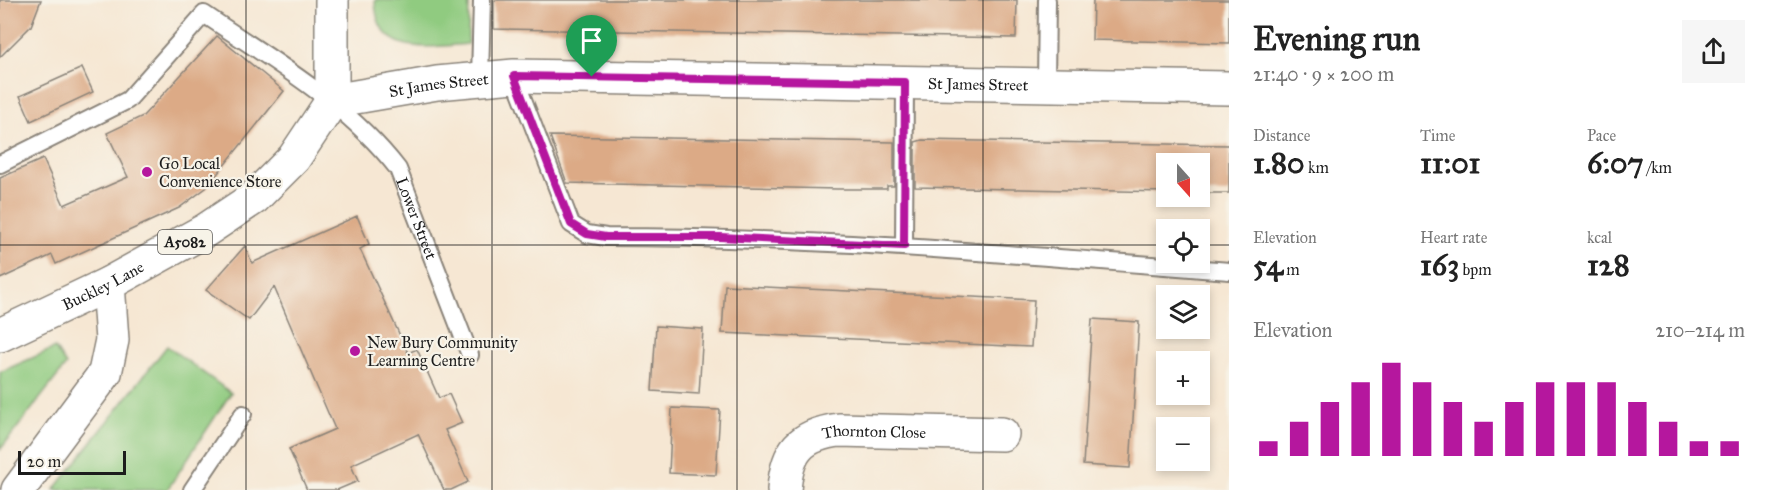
<!DOCTYPE html>
<meta charset="utf-8">
<style>
:root{--surface:#fff;--page:#f6f6f6;--text:#222;--muted:#767676;--accent:#b5179e}
body{margin:0;font-family:"IM FELL Great Primer",serif;background:var(--page);color:var(--text);height:100vh;display:flex;flex-direction:column;font-size:22px;white-space:nowrap}
*{box-sizing:border-box;margin:0}
p{font-size:20px;color:var(--muted)}
.icon{flex:none;width:33px;height:33px;fill:none;stroke:currentColor;stroke-width:2;stroke-linecap:round;stroke-linejoin:round}
.map{position:relative;flex:1;overflow:hidden}
.drawer{display:flex;flex-direction:column;background:var(--surface);width:540px}
.drawer>*{flex:none}
.needle{width:39px;rotate:159deg}
.tools{position:absolute;left:1156px;top:153px;display:grid;gap:12px}
.tools a{display:grid;place-items:center;width:54px;height:54px;border-radius:0px;background:var(--surface);box-shadow:0 3px 9px #0003;font-size:30px}
.scale{position:absolute;left:18px;bottom:15px;width:108px;box-sizing:border-box;padding-left:6px;border:3px solid #1c1c1c;border-top:0;font-size:16px;line-height:21px;white-space:nowrap;color:#1c1c1c;-webkit-text-stroke:4px #f7f3e8;paint-order:stroke}
.pin{position:absolute;display:grid;place-items:center;width:51px;height:51px;color:#fff;margin:-62px -26px;border-radius:50% 50% 50% 0;rotate:-45deg;box-shadow:0 0 6px #0007}
.pin .icon{rotate:45deg}
.round{display:grid;place-items:center;flex:none;width:63px;height:63px;border-radius:0px;background:var(--page)}
.overview{display:flex;align-items:center;justify-content:space-between;height:102px;padding:0 24px}
h1{font-size:33px;font-weight:800;line-height:45px}
.metrics{display:grid;grid-template-columns:repeat(3,1fr);gap:9px;height:102px;padding:6px 24px}
.metrics div{display:grid;align-content:center}
.metrics b{font-size:30px;font-weight:800}
.metrics small{font-size:16px;font-weight:400}
.metrics p{font-size:16px}
.chart{height:168px;padding:12px 24px}
.chart p{display:flex;justify-content:space-between}
.chart svg{width:100%;height:108px;margin-top:6px;stroke:var(--accent);stroke-width:6}
main{display:flex;flex:1;min-height:0}
.map>svg:first-child{display:block}
.green{fill:#90cb80;stroke:#56744e;stroke-width:1.5}
.building{fill:#dcaa86}
.lines{fill:none;stroke-linecap:round;stroke-linejoin:round}
.service-casing{stroke:#898278;stroke-width:20}
.minor-casing{stroke:#898278;stroke-width:36}
.primary-casing{stroke:#898278;stroke-width:36}
.service{stroke:#fff;stroke-width:16}
.minor{stroke:#fff;stroke-width:33}
.primary{stroke:#fff;stroke-width:33}
.route-casing{stroke:#fff;stroke-width:12}
.route{stroke:#b5179e;stroke-width:8}
.grid{fill:none;stroke:#1c1c1c;stroke-width:1.5;stroke-opacity:0.55}
.poi-dot{fill:#b5179e;stroke:#f7f3e8;stroke-width:2}
.labels{text-anchor:middle;stroke-width:4.5;stroke-linejoin:round;paint-order:stroke}
.shield{fill:#f7f3e8;stroke:#5e5c59;stroke-width:1.5}
.shield-label{font-size:15px;font-weight:bold;fill:#1c1c1c}
.street-label{font-size:16px;fill:#1c1c1c;stroke:#f7f3e8}
.poi-label{font-size:16px;fill:#1c1c1c;stroke:#f7f3e8;text-anchor:start}
</style>
<main>
<div class="map">
<svg width="1229" height="490" viewBox="0 0 1229 490">
<rect width="100%" height="100%" fill="#f7f3e8"/>
<filter id="ink" filterUnits="userSpaceOnUse"><feTurbulence type="fractalNoise" baseFrequency=".0167" numOctaves="2"/><feDisplacementMap in="SourceGraphic" scale="12" xChannelSelector="R" yChannelSelector="G"/><feConvolveMatrix kernelMatrix="1 2 1 2 8 2 1 2 1" color-interpolation-filters="sRGB"/></filter>
<filter id="wash" filterUnits="userSpaceOnUse"><feTurbulence type="fractalNoise" baseFrequency=".008" numOctaves="4" result="noise"/><feDisplacementMap in="SourceGraphic" scale="24" xChannelSelector="R" yChannelSelector="G"/><feGaussianBlur stdDeviation="1.35" result="paint"/><feColorMatrix in="noise" values="0 0 0 0 0 0 0 0 0 0 0 0 0 0 0 0 0 1.4 0 .05"/><feComposite in="paint" operator="in"/></filter>
<g filter="url(#wash)">
<rect width="100%" height="100%" fill="#f6e7d3"/>
<!-- green -->
<g class="green">
<path d="M375 0H469L468 44C428 47 376 58 375 0Z"/>
<polygon points="167,346 231,393 167,490 54,490"/>
<polygon points="55,348 66,365 0,450 0,372"/>
</g>
<g id="blocks">
<!-- building -->
<g class="building">
<polygon points="0,0 41,0 31,26 0,57"/>
<polygon points="494,0 1017,0 1016,38 494,29"/>
<polygon points="1093,0 1229,0 1229,43 1092,40"/>
<polygon points="217,36 284,91 206,188 179,208 56,264 52,255 0,279 0,178 43,159 64,205 128,177 107,133 143,116"/>
<polygon points="82,68 93,92 31,121 20,96"/>
<polygon points="550,136 894,142 894,186 887,186 887,189 838,189 567,183"/>
<polygon points="922,140 1229,145 1229,193 1200,193 1200,164 1167,164 1167,192 915,187 915,142"/>
<polygon points="357,216 369,244 360,249 408,353 417,349 439,398 449,394 462,423 445,430 468,482 451,490 444,490 418,434 351,465 358,481 337,490 307,490 289,449 335,429 274,287 249,320 206,290 245,246 252,263"/>
<polygon points="725,285 1034,300 1031,347 722,333"/>
<polygon points="1092,319 1139,322 1130,468 1083,465"/>
<polygon points="656,326 703,329 699,394 652,391"/>
<polygon points="672,408 720,410 716,475 669,473"/>
</g>
</g>
</g>
<g filter="url(#ink)">
<use href="#blocks" fill-opacity="0" stroke="#898278" stroke-width="1.5"/>
<g class="lines">
<!-- service casing -->
<g class="service-casing">
<g id="service">
<path d="M514 76 571 224 587 234 606 237C814 237 1021 255 1229 271"/>
<polyline points="480,78 482,0"/>
<polyline points="1046,84 1047,0"/>
<path id="s1" d="M0 164 128 100 204 14C272 60 347 103 398 169L470 355"/>
<polyline points="904,246 905,82"/>
<polyline points="192,490 243,414"/>
</g>
</g>
<!-- minor casing -->
<g class="minor-casing">
<g id="minor">
<path id="s2" d="M332 101 437 83 514 76 1229 88"/>
<polyline points="18,490 105,373 112,340 108,284"/>
<path id="s3" d="M784 490C787 451 800 435 839 430L1002 434"/>
</g>
</g>
<!-- primary casing -->
<g class="primary-casing">
<g id="primary">
<path id="s4" d="M0 335 108 284 206 230 254 198 294 158 332 101V0"/>
</g>
</g>
<!-- service -->
<use href="#service" class="service"/>
<!-- minor -->
<use href="#minor" class="minor"/>
<!-- primary -->
<use href="#primary" class="primary"/>
</g>
</g>
<g class="lines" filter="url(#ink)">
<!-- route casing -->
<g class="route-casing">
<polygon id="route" points="514,76 905,82 904,246 720,237 606,237 587,234 571,224"/>
</g>
<!-- route -->
<use href="#route" class="route"/>
</g>
<!-- grid -->
<path class="grid" d="M246 0V490M492 0V490M737 0V490M983 0V490M0 245H1167M1200 245H1229"/>
<!-- markers -->
<g class="poi-dot">
<circle cx="147" cy="172" r="6"/>
<circle cx="355" cy="351" r="6"/>
</g>
<g class="labels">
<!-- shield labels -->
<rect class="shield" x="158" y="230" width="54" height="24" rx="4.5"/>
<g class="shield-label">
<text x="185" y="247">A5082</text>
</g>
<!-- street labels -->
<g class="street-label">
<text dy="6" stroke="none"><textPath href="#s2" startOffset="648">St James Street</textPath></text>
<text dy="6" stroke="none"><textPath href="#s2" startOffset="108">St James Street</textPath></text>
<text dy="6" stroke="none"><textPath href="#s1" startOffset="560">Lower Street</textPath></text>
<text dy="6" stroke="none"><textPath href="#s4" startOffset="114">Buckley Lane</textPath></text>
<text dy="6" stroke="none"><textPath href="#s3" startOffset="126">Thornton Close</textPath></text>
</g>
<!-- poi labels -->
<g class="poi-label">
<text x="159" y="169">Go Local<tspan x="159" dy="18">Convenience Store</tspan></text>
<text x="367" y="348">New Bury Community<tspan x="367" dy="18">Learning Centre</tspan></text>
</g>
</g>
</svg>
<div class="tools">
<a><svg class="needle" viewBox="-14 -14 28 28"><path d="M0-13l5 13h-10z" fill="#e53935"/><path d="M0 13l5-13h-10z" fill="#767676"/></svg></a>
<a><svg class="icon" aria-label="locate" viewBox="0 0 24 24"><circle cx="12" cy="12" r="6"/><path d="M12 2v4M12 18v4M2 12h4M18 12h4"/></svg></a>
<a><svg class="icon" aria-label="layers" viewBox="0 0 24 24"><path d="M12 4l9 5-9 5-9-5zM3 14l9 5 9-5"/></svg></a>
<a>+</a>
<a>−</a>
</div>
<div class="scale">20 m</div>
<div class="pin" style="left:592px;top:77px;background:#1e9e55"><svg class="icon" aria-label="arrive" viewBox="0 0 24 24"><path d="M6 21V4h12l-3 4 3 4H6"/></svg></div>
</div>
<section class="drawer">
<div class="overview"><div><h1>Evening run</h1><p>21:40 · 9 × 200 m</p></div><a class="round"><svg class="icon" aria-label="share" viewBox="0 0 24 24"><path d="M12 15V3M7 8l5-5 5 5M5 13v7h14v-7"/></svg></a></div>
<div class="metrics">
<div><p>Distance</p><b>1.80<small> km</small></b></div>
<div><p>Time</p><b>11:01</b></div>
<div><p>Pace</p><b>6:07<small> /km</small></b></div>
</div>
<div class="metrics">
<div><p>Elevation</p><b>54<small> m</small></b></div>
<div><p>Heart rate</p><b>163<small> bpm</small></b></div>
<div><p>kcal</p><b>128</b></div>
</div>
<div class="chart"><p><span>Elevation</span>210–214 m</p>
<svg viewBox="0 0 160 44" preserveAspectRatio="none"><path d="M5 44V38M15 44V30M25 44V22M35 44V14M45 44V6M55 44V14M65 44V22M75 44V30M85 44V22M95 44V14M105 44V14M115 44V14M125 44V22M135 44V30M145 44V38M155 44V38"/></svg>
</div>
</section>
</main>
